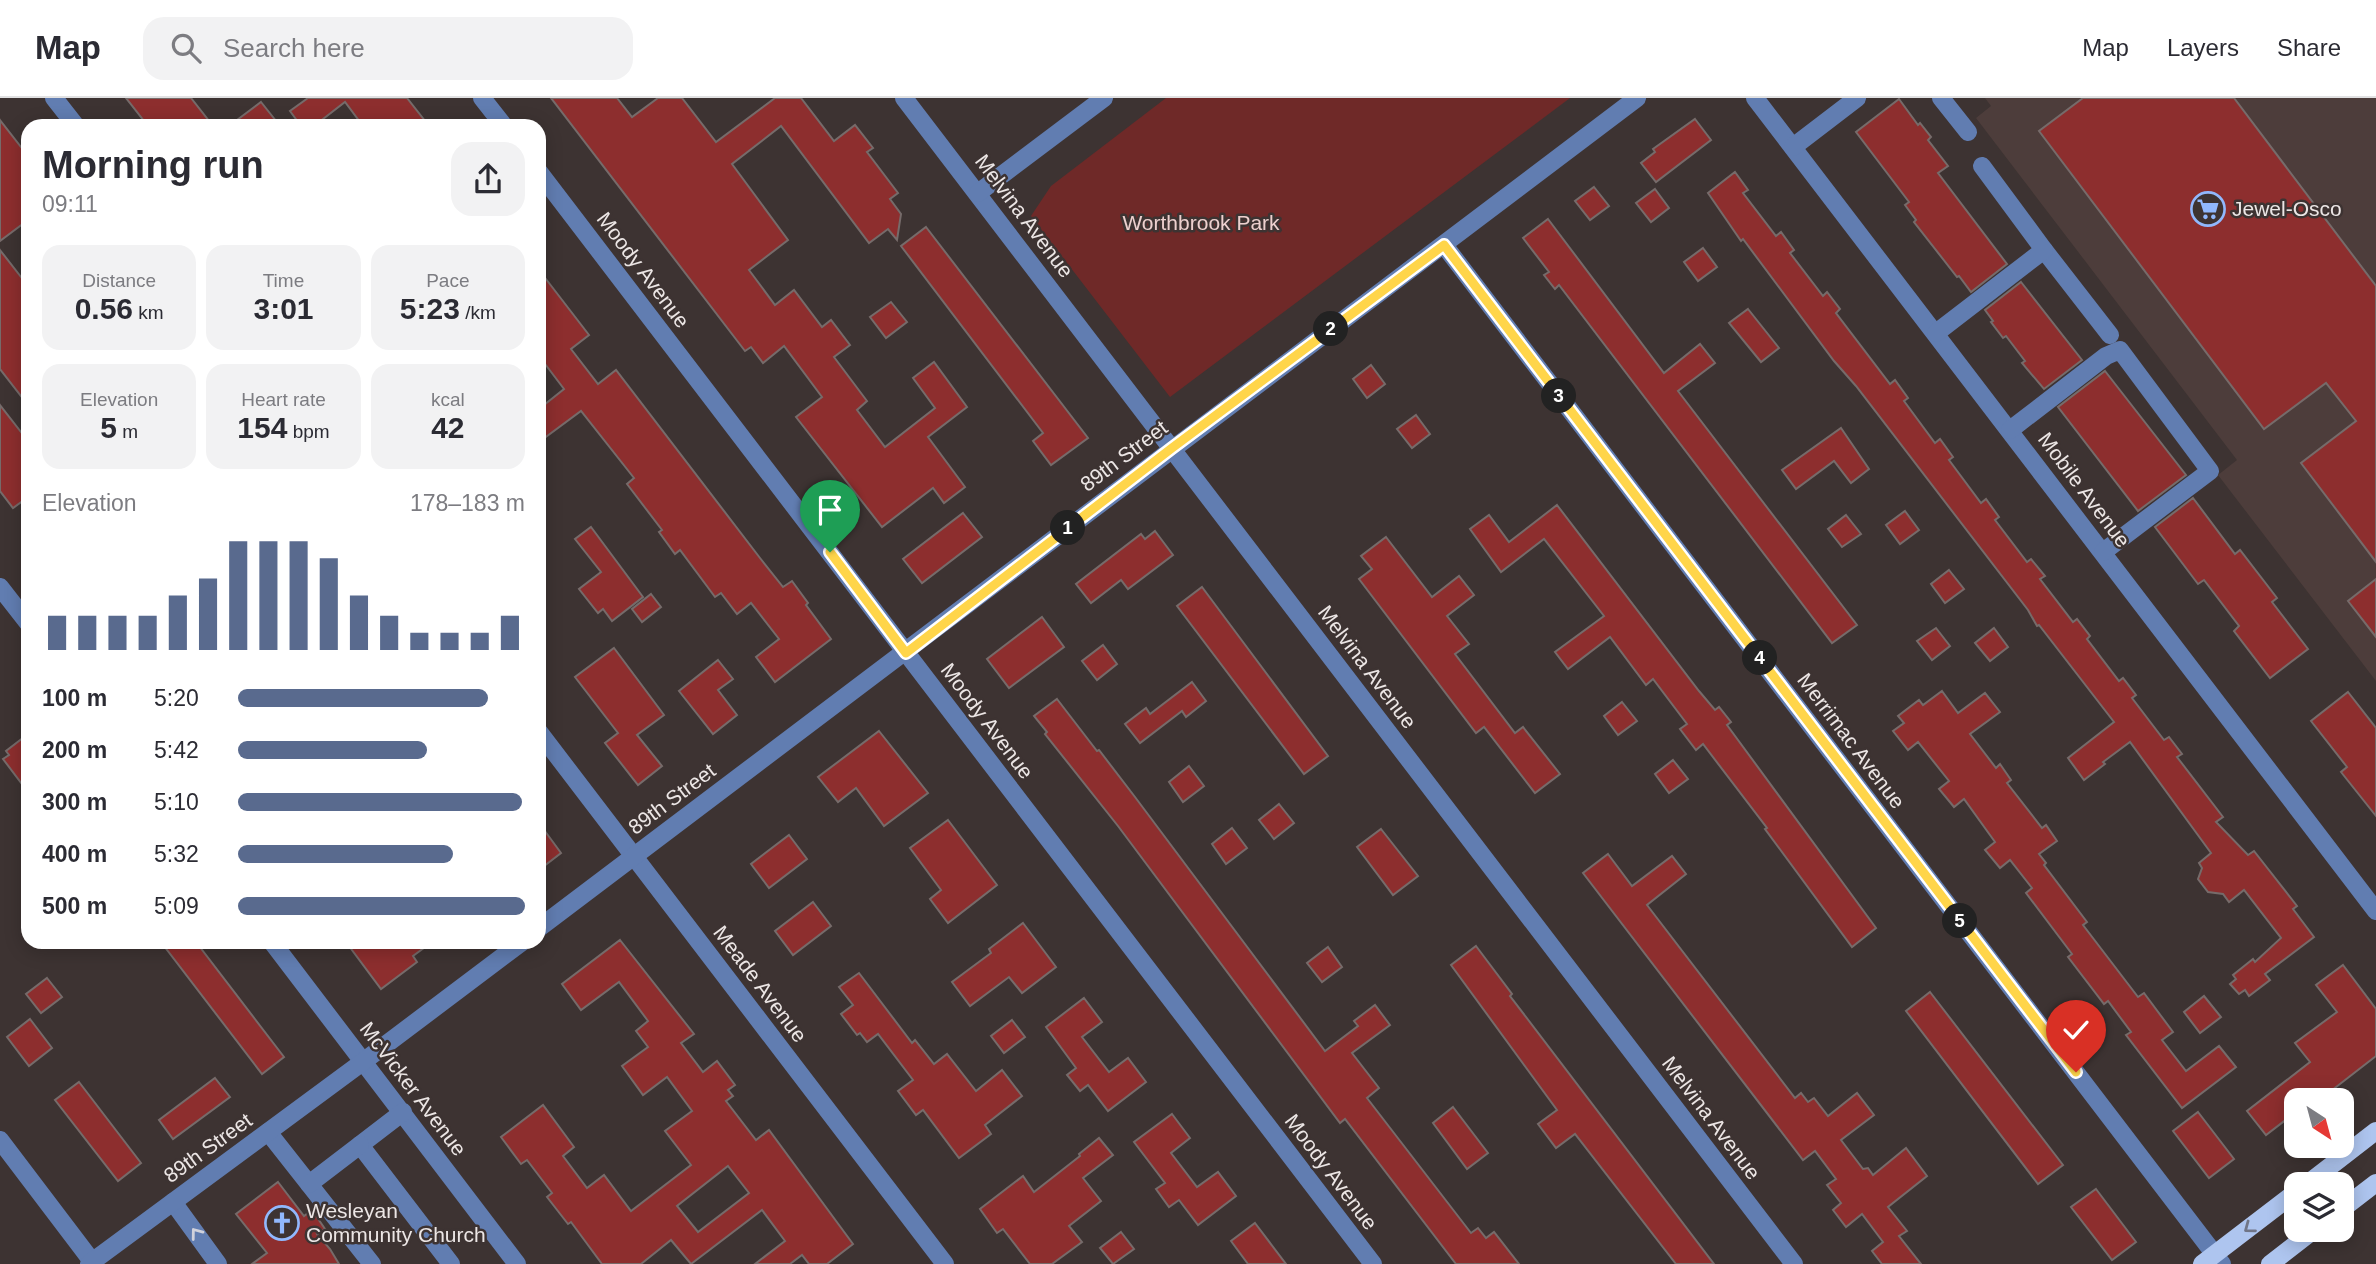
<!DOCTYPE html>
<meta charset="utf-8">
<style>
:root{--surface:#fff;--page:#f2f2f3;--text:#2b2b33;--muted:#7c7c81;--line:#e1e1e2;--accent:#596a8e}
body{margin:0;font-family:Arial,sans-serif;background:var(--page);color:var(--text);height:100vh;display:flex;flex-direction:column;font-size:26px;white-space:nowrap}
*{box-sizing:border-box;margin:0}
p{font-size:23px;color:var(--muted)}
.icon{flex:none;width:38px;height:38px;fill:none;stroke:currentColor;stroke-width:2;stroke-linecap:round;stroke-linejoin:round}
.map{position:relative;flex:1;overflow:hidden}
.side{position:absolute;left:21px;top:21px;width:525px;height:830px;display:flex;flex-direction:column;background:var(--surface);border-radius:21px;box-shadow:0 4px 18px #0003}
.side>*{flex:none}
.needle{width:46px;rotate:144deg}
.buttons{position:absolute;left:2284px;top:990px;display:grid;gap:14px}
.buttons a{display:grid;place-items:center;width:70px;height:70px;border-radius:14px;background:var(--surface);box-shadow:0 4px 18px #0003;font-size:35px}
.pin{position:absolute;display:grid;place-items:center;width:60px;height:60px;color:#fff;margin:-72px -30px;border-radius:50% 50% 50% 0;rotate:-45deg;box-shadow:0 0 7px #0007}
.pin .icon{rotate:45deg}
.km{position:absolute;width:35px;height:35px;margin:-18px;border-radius:50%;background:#222;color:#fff;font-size:19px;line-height:35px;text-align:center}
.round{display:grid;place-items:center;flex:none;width:74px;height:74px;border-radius:21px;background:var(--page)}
.headline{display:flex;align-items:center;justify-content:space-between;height:119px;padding:0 21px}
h1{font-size:38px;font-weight:700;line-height:52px}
.figures{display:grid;grid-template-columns:repeat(3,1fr);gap:10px;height:119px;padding:7px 21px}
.figures div{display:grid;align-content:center;border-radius:18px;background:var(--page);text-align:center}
.figures b{font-size:30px;font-weight:700}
.figures small{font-size:19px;font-weight:400}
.figures p{font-size:19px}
.chart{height:196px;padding:14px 21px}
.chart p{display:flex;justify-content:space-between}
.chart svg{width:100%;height:126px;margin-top:7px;stroke:var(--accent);stroke-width:6}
ul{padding:0 21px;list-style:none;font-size:23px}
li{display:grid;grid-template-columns:112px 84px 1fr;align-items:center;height:52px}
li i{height:18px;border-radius:9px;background:var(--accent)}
header{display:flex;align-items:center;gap:42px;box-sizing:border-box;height:98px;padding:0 35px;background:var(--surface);border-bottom:2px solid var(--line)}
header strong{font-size:33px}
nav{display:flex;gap:38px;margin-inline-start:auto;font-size:24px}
.search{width:490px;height:63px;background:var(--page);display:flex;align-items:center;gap:18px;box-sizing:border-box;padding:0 24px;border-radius:21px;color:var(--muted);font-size:26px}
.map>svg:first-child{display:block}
.built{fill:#4d3d3b}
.green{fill:#6f2928}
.building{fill:#8d2e2e;stroke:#766b6a;stroke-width:2;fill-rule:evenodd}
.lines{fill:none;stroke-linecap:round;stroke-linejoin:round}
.minor{stroke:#617db1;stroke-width:18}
.major{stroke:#aec5ef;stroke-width:18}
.oneway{stroke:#707587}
.oneway2{stroke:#d0d1db}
.route-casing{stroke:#fff;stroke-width:14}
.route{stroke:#ffd54a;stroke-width:9}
.labels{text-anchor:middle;stroke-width:5;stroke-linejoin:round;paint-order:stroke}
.poi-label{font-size:21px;fill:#ece6e5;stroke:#3d3332;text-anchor:start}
.street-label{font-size:21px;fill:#ece6e5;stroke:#3d3332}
.park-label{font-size:21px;fill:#edd0ce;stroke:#3d3332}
</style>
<header>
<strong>Map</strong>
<div class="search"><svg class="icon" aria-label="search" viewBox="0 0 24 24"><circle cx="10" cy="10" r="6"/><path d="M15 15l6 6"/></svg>Search here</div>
<nav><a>Map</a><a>Layers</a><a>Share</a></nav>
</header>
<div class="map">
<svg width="2376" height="1166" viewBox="0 0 2376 1166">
<rect width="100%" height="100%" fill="#3d3332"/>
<!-- built -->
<polygon class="built" points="1985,0 2376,0 2376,583 2218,377 2237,362 1976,20 1991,8"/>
<!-- green -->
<polygon class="green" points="1166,0 1570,0 1170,299 1031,118 1051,88"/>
<!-- building -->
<g class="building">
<polygon points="126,0 191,0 213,28 148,28"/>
<polygon points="308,0 407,0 429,28 363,28 345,4 314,28 301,28 290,13"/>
<polygon points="551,0 617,0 632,19 658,0 682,0 716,44 775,0 801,0 834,43 855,27 873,50 867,54 898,95 890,101 901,116 897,142 888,131 869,145 781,28 732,66 788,142 749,172 775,207 794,192 822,229 831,222 850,247 834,259 867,303 857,312 885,349 935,310 913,280 934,264 967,309 928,339 965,389 944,405 933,390 882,429 796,319 822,299 784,248 763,265 751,249 745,253"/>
<polygon points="2083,0 2234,0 2376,188 2376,464 2301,365 2356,323 2326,285 2264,331 2039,33"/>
<polygon points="1899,1 1918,27 1920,25 1931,39 1928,42 1948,68 1938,75 2007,166 1971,194 1959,178 1957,179 1914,124 1916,122 1905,107 1909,104 1856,34"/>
<polygon points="261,4 280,28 229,28"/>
<polygon points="1695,21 1711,42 1656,84 1641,65 1655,54 1653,51"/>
<polygon points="0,22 28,58 28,122 0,143"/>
<polygon points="1735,74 1748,92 1743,95 1776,138 1781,134 1794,152 1790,155 1823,198 1827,194 1840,211 1836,215 1890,286 1895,282 1908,300 1904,303 1935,345 1940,341 1953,359 1949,362 1981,405 1986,401 1999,419 1995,422 2027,464 2031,461 2045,478 2040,481 2073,524 2077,521 2090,538 2087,541 2119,583 2123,580 2136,597 2132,600 2164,642 2169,639 2182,656 2177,659 2223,719 2216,724 2248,757 2254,753 2297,808 2293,811 2314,839 2265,876 2270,882 2249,898 2245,892 2239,896 2230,886 2236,881 2233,877 2253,861 2255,864 2281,840 2244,792 2229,804 2223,796 2208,794 2198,781 2202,770 2199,765 2211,755 2130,644 2103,664 2105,666 2084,682 2068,660 2114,624 2039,527 2037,528 2028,512 1856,288 1834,263 1743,141 1741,143 1708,95"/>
<polygon points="1594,89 1609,108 1590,122 1575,103"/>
<polygon points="1655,91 1669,110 1651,124 1636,105"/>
<polygon points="1548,121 1664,275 1700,246 1715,265 1678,293 1857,527 1832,545 1559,187 1555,191 1544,177 1549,174 1523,140"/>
<polygon points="926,129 1088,340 1051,367 1033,343 1043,335 901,148"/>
<polygon points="1703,150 1717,169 1698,183 1684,164"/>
<polygon points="0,152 28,188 28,307 0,271"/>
<polygon points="539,172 589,237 571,251 598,286 616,272 760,460 783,489 792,483 808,505 806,507 831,541 775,584 756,559 779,541 751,505 737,516 721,495 715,499 680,452 675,456 659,434 662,432 627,386 634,380 581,313 539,344 539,311 564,291 539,258"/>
<polygon points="2021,184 2082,262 2044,291 2022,265 2025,263 2006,238 2003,240 1991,224 1993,223 1985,212"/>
<polygon points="891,204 907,224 886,240 870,219"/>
<polygon points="1748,211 1779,250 1761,264 1729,225"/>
<polygon points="1371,267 1385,286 1367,300 1353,281"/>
<polygon points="2105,273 2186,377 2138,413 2058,309"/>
<polygon points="0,307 28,343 28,399 13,410 0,393"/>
<polygon points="1416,317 1430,336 1412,350 1397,331"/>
<polygon points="1841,330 1869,371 1851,385 1834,363 1796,391 1782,372"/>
<polygon points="2193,400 2235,456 2240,452 2277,500 2272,504 2308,551 2270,580 2234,533 2239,528 2204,482 2198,486 2155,429"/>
<polygon points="1557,407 1699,593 1715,612 1719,609 1731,624 1727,627 1876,830 1852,849 1765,731 1767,730 1703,646 1696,652 1680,631 1687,626 1653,581 1646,587 1610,539 1568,571 1555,554 1604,518 1544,441 1501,474 1470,431 1489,417 1509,444"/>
<polygon points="1905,413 1919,432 1900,446 1886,427"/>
<polygon points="963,415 982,439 922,485 903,461"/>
<polygon points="1846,417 1861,436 1842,449 1828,431"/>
<polygon points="591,429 643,499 612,523 603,511 598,515 579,491 601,474 575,441"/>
<polygon points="1155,433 1173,457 1128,491 1121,482 1091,505 1076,486 1141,436 1145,441"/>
<polygon points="1386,439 1432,499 1459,478 1474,497 1447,518 1469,546 1455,556 1515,635 1523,629 1560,676 1535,695 1484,629 1476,635 1359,481 1372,471 1361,458"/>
<polygon points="1949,472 1964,491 1945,505 1931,486"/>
<polygon points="2376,481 2376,539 2348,503"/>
<polygon points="1202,489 1328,658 1304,676 1177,508"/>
<polygon points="651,496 661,509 642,524 632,511"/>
<polygon points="1042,519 1064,549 1009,590 987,561"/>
<polygon points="1936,530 1950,548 1932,562 1917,543"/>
<polygon points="1994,530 2008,549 1990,563 1975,545"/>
<polygon points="1103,547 1117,566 1097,582 1082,563"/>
<polygon points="614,550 664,617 637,637 662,668 638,687 605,645 618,635 575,579"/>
<polygon points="718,562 733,581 718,592 737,617 713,636 679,593"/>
<polygon points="1192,584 1206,603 1186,619 1182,613 1140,645 1125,626 1146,610 1150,616"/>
<polygon points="1942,593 1958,615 1985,595 2000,614 1970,636 1996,670 2000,666 2011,682 2007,685 2042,730 2046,727 2057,743 2039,756 2046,765 2044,767 2087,824 2083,827 2138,899 2144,895 2173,934 2162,942 2186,973 2219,948 2236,969 2182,1010 2126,937 2131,934 2108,903 2104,906 2068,859 2072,856 2026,795 2032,790 2010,762 2000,770 1985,752 1995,744 1964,701 1954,709 1939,691 1949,683 1918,644 1908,652 1893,633 1904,625 1898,618 1919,602 1923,607"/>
<polygon points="2348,594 2376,630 2376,718 2341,674 2347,669 2311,623"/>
<polygon points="1057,601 1097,653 1099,652 1135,699 1325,953 1358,928 1354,923 1375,907 1390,927 1352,955 1379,990 1367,1000 1471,1135 1478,1130 1486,1140 1494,1134 1519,1166 1456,1166 1345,1021 1340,1025 1118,728 1045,636 1047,634 1034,618"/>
<polygon points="1622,604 1637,623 1618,637 1604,618"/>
<polygon points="879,633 928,695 884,728 856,690 838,704 818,679"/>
<polygon points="28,636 28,694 3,661 9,657 6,653"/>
<polygon points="1673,662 1688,681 1669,695 1655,676"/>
<polygon points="1189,668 1204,688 1183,704 1169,684"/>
<polygon points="1279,706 1294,725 1274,741 1259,722"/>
<polygon points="948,722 997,787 948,825 930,801 941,792 910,750"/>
<polygon points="539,725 561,755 539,772"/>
<polygon points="1232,730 1247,750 1226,766 1212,746"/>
<polygon points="1381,731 1418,778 1393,797 1357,749"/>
<polygon points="789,737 807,761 769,790 751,766"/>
<polygon points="1608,756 1632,788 1672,758 1686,776 1647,807 1795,1000 1801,995 1808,1004 1814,1000 1828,1018 1857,995 1874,1017 1841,1042 1863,1071 1868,1070 1873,1077 1906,1050 1927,1078 1888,1109 1907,1133 1899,1138 1921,1166 1882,1166 1872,1153 1883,1144 1862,1116 1846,1129 1833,1112 1841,1105 1827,1087 1836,1081 1815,1053 1803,1062 1583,775"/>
<polygon points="813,804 831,828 793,857 775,833"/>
<polygon points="1023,825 1056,869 1022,895 1009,879 970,908 952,884 991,855 989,851"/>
<path d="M620 842 694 936 681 945 703 974 717 963 735 987 728 992 733 998 726 1003 756 1042 769 1032 853 1146 827 1166H809L802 1157 790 1166H755L785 1143 762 1112 691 1166 671 1142 641 1166H602L571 1124 568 1126 547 1099 552 1095 527 1062 521 1066 501 1039 543 1007 574 1049 563 1058 587 1090 604 1077 631 1113 691 1067 665 1033 692 1013 667 979 643 997 622 968 648 949 636 933 648 923 619 884 581 912 562 886ZM728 1068 749 1095 698 1134 677 1108Z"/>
<polygon points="161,844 196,844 284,959 262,976"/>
<polygon points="346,844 432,844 413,858 417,864 381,891"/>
<polygon points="1476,848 1512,896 1510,898 1714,1166 1676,1166 1575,1036 1556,1050 1538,1026 1557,1012 1451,867"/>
<polygon points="1328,849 1342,869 1322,884 1307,865"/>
<polygon points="2343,867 2376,911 2376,958 2318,1003 2296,1003 2296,1014 2266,1037 2247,1013 2310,964 2295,945 2337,914 2316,887"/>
<polygon points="859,875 912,945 915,942 934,966 947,956 976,993 1002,972 1022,998 985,1027 991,1036 959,1060 923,1012 916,1017 898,993 913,982 878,936 867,944 860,935 857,937 841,916 853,907 839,889"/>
<polygon points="47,880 62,899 41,915 26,896"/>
<polygon points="1930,894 2063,1067 2038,1086 1906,913"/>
<polygon points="2204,898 2221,919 2200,935 2184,914"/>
<polygon points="1084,900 1102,924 1082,939 1109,974 1128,960 1146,984 1108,1013 1088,987 1080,993 1067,977 1076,970 1046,929"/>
<polygon points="30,921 52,950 29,968 7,939"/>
<polygon points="1012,922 1025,939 1004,955 991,938"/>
<polygon points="215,980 230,999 173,1041 159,1022"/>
<polygon points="79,984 141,1065 118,1083 55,1002"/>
<polygon points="1453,1009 1488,1055 1467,1071 1433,1025"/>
<polygon points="2198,1014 2234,1061 2209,1080 2173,1033"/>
<polygon points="1172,1016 1190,1040 1171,1055 1197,1089 1218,1074 1236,1098 1198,1127 1179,1102 1169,1109 1156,1091 1165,1085 1134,1044"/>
<polygon points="1099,1040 1113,1057 1083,1080 1101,1103 1069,1128 1082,1144 1052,1166 1030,1166 1003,1131 997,1135 980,1111 1023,1078 1034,1094 1080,1058 1079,1056"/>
<polygon points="278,1084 304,1118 312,1112 325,1131 317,1136 330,1151 339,1166 252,1166 267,1155 236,1116"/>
<polygon points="2096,1091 2136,1144 2112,1162 2071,1109"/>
<polygon points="1255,1125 1286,1166 1248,1166 1231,1143"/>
<polygon points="1121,1134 1134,1151 1113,1166 1100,1150"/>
</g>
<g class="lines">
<!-- minor -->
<g class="minor">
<polyline points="54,0 76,28"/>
<polyline points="482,0 504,28"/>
<polyline points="904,0 1794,1166"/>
<polyline points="1755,0 2376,813"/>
<polyline points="1941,0 1968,34"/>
<polyline points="1793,49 1857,0"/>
<polyline points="539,74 1373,1166"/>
<polyline points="978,95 1104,0"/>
<polyline points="1444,147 2222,1166"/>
<polyline points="2044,152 2110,237"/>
<polyline points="1936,235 2044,152 1982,68"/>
<polyline points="2010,332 2106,258 2120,252 2210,373 2103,454"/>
<polyline points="0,489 28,525"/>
<polyline points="539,634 945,1166"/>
<polyline points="539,830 1637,0"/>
<polyline points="272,844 517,1166"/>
<polyline points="403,1014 360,1047 451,1166"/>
<polyline points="268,1034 372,1166"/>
<polyline points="0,1042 94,1166"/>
<polyline points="309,1086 360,1047"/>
<polyline points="173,1104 218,1166"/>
<polyline points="89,1166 364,963 522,844"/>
</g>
<!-- major -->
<g class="major">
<polyline points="2306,1087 2376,1033"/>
<polyline points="2342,1111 2376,1085"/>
<polyline points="2202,1166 2296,1094"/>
<polyline points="2270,1166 2314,1132"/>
</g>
</g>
<!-- one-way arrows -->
<defs><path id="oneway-chevron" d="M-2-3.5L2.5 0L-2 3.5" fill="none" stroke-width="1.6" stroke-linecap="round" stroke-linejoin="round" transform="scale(1.75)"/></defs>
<use class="oneway" href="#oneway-chevron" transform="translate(2249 1130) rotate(143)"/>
<use class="oneway2" href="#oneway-chevron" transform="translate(196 1135) rotate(-127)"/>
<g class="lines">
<!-- route casing -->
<g class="route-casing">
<polyline id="route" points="830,454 906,555 1172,350 1444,147 2076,974"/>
</g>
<!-- route -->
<use href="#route" class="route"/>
</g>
<!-- icons -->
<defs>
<g id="supermarket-ring" transform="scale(1.75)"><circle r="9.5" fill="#3d3332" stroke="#91b8fd" stroke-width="1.5"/><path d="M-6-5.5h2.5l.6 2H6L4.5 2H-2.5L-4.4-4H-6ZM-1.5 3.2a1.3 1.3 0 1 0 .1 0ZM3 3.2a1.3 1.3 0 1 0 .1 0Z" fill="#91b8fd"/></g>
<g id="church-ring" transform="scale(1.75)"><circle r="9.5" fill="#3d3332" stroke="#91b8fd" stroke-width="1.5"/><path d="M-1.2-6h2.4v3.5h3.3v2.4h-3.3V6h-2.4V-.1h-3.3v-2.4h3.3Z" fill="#91b8fd"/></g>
</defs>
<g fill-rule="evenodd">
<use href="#supermarket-ring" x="2208" y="111"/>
<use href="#church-ring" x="282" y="1125"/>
</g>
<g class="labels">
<!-- poi labels -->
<g class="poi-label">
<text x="2232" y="118">Jewel-Osco</text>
<text x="306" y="1120">Wesleyan<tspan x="306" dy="24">Community Church</tspan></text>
</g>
<!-- street labels -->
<g class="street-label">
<text transform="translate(1024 118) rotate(53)" y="7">Melvina Avenue</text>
<text transform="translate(643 172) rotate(53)" y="7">Moody Avenue</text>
<text transform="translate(1124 358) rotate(-37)" y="7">89th Street</text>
<text transform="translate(2084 392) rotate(53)" y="7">Mobile Avenue</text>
<text transform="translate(1367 569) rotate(53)" y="7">Melvina Avenue</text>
<text transform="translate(987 623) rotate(53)" y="7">Moody Avenue</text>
<text transform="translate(1851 643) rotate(53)" y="7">Merrimac Avenue</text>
<text transform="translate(672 701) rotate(-37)" y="7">89th Street</text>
<text transform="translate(760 886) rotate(53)" y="7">Meade Avenue</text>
<text transform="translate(413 991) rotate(53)" y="7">McVicker Avenue</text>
<text transform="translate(1711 1020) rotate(53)" y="7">Melvina Avenue</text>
<text transform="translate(208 1050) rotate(-36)" y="7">89th Street</text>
<text transform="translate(1331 1074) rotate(53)" y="7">Moody Avenue</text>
</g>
<!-- park labels -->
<g class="park-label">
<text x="1201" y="132">Worthbrook Park</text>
</g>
</g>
</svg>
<div class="buttons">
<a><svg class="needle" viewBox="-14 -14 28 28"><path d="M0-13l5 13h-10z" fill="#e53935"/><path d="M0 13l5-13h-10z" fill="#7c7c81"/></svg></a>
<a><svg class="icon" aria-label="layers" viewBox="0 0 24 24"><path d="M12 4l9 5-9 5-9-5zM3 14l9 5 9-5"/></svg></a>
</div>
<div class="pin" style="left:830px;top:454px;background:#1e9e55"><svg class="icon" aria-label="arrive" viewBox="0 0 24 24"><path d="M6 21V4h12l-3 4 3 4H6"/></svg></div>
<div class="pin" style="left:2076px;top:974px;background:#d93025"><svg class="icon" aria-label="check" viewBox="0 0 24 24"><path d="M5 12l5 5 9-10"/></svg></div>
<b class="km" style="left:1068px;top:430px">1</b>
<b class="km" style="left:1331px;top:231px">2</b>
<b class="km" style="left:1559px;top:298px">3</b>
<b class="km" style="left:1760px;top:560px">4</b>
<b class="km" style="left:1960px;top:823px">5</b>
<section class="side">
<div class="headline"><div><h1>Morning run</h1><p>09:11</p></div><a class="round"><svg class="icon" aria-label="share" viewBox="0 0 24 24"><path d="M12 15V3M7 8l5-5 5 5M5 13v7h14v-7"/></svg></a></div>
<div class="figures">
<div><p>Distance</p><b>0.56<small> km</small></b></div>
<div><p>Time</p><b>3:01</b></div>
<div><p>Pace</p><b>5:23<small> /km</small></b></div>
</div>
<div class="figures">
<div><p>Elevation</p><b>5<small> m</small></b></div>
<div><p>Heart rate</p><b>154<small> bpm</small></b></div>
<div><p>kcal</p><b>42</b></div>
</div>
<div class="chart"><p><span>Elevation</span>178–183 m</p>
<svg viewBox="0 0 160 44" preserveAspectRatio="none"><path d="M5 44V32M15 44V32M25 44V32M35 44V32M45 44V25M55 44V19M65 44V6M75 44V6M85 44V6M95 44V12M105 44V25M115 44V32M125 44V38M135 44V38M145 44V38M155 44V32"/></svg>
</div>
<ul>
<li><b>100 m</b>5:20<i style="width:87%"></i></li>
<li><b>200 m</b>5:42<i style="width:66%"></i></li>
<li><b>300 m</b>5:10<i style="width:99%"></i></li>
<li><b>400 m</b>5:32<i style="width:75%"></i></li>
<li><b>500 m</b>5:09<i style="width:100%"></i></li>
</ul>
</section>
</div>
